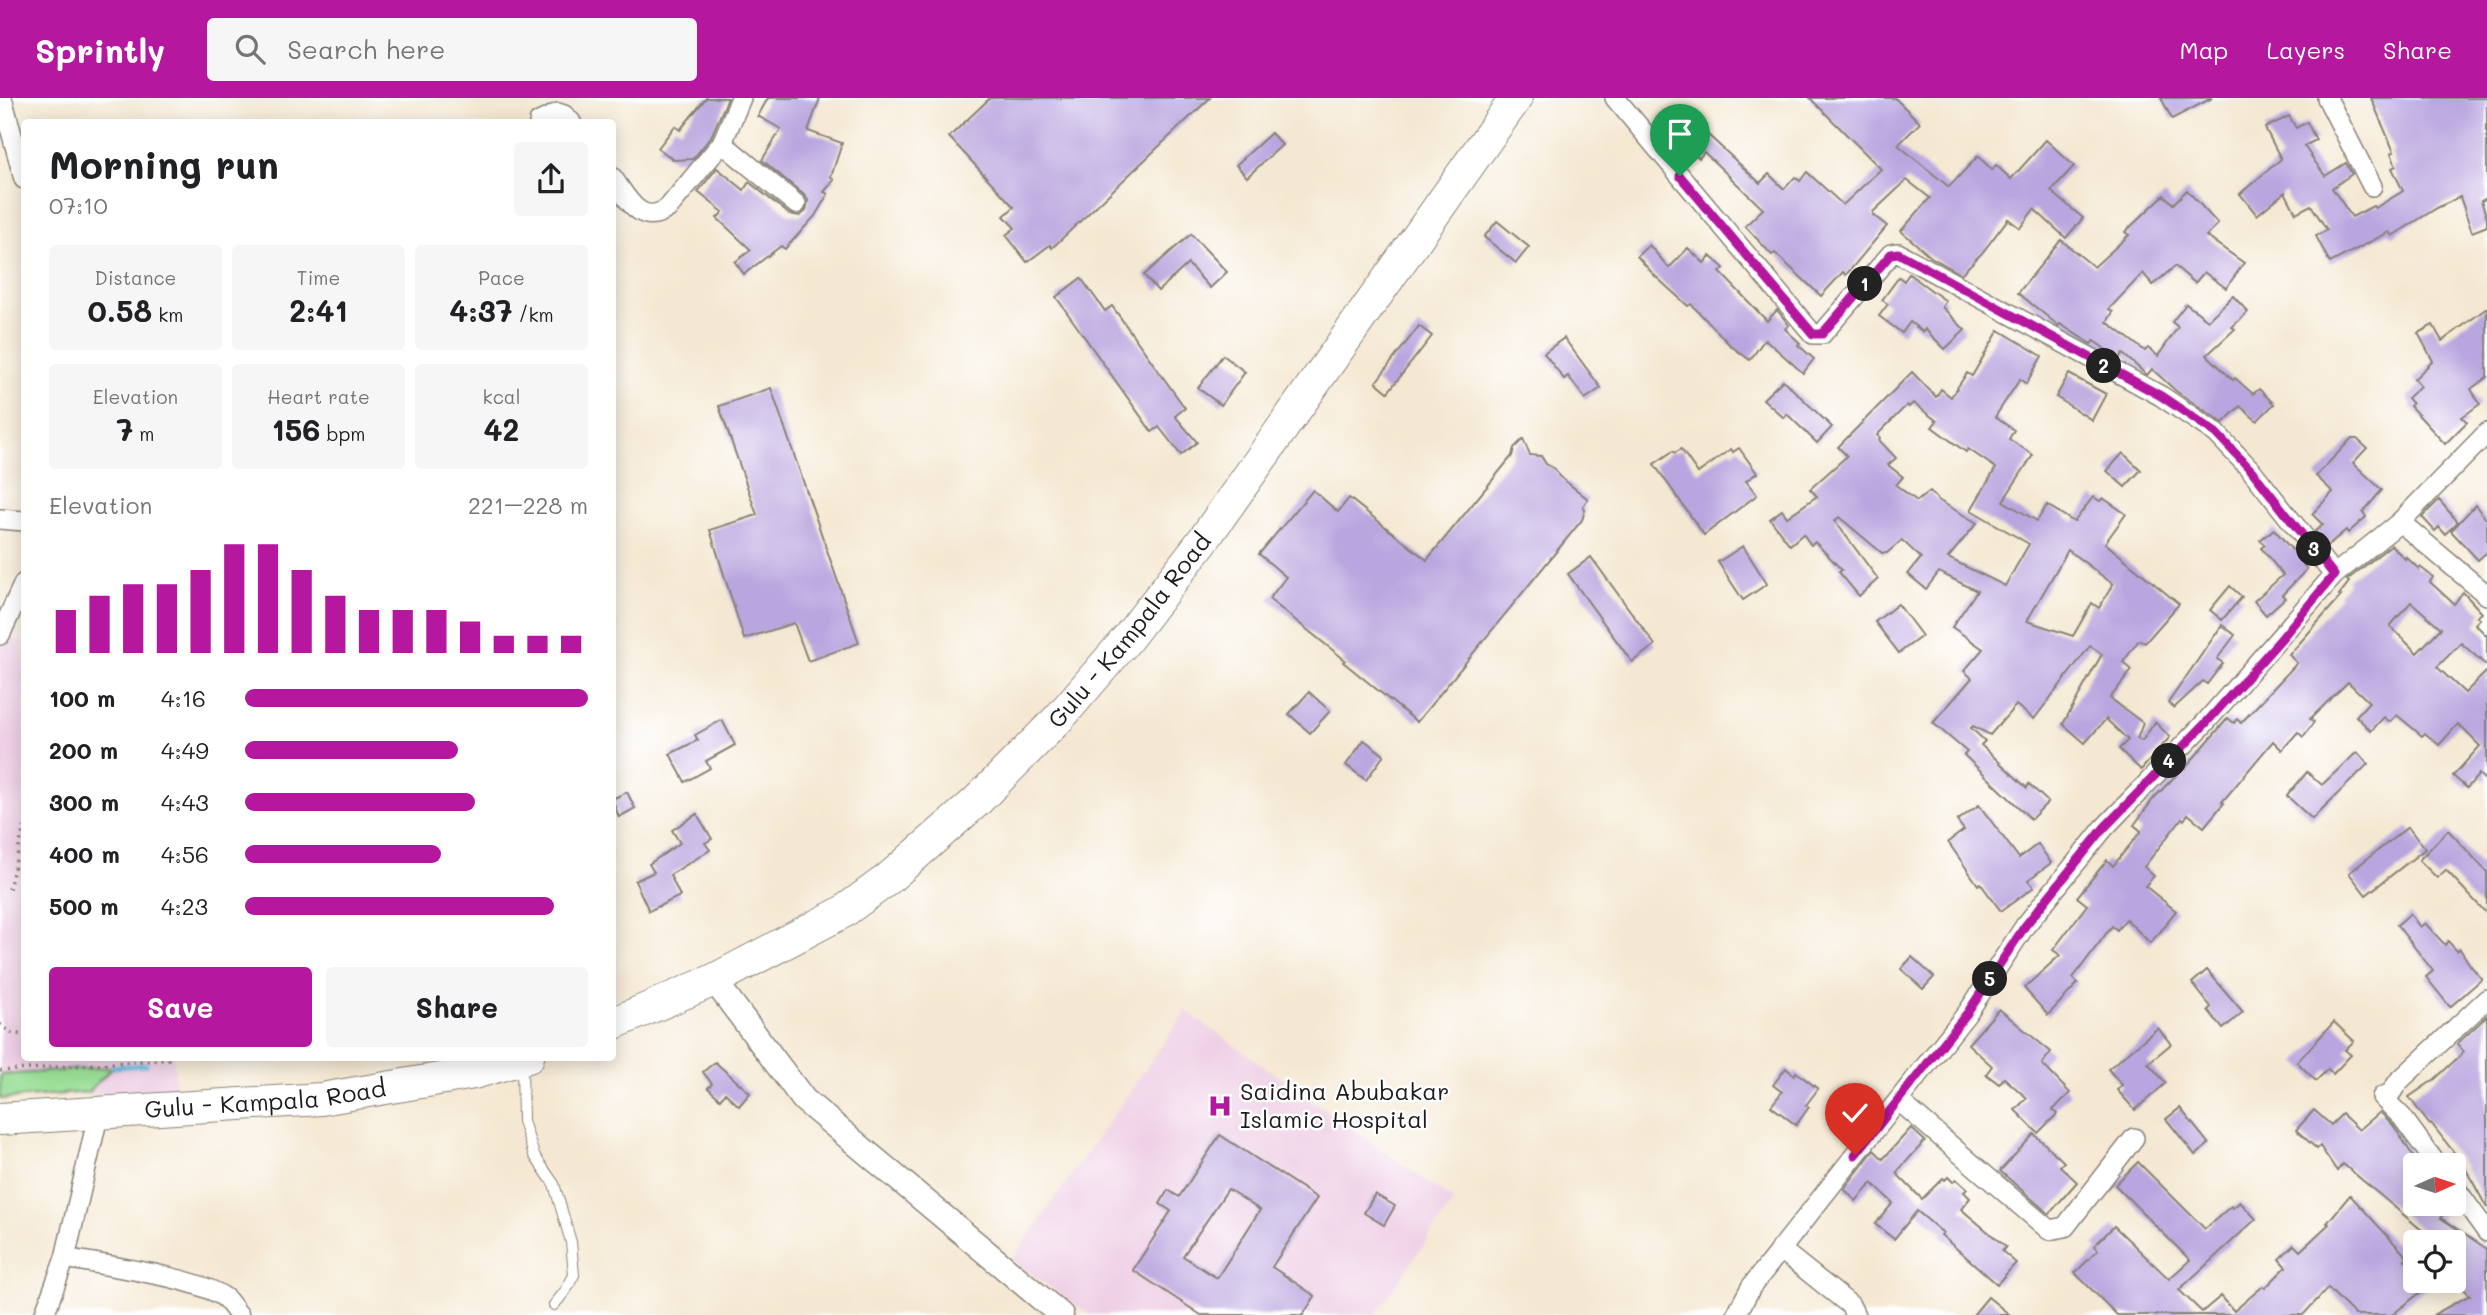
<!DOCTYPE html>
<meta charset="utf-8">
<style>
:root{--surface:#fff;--page:#f6f6f6;--text:#202124;--muted:#757577;--accent:#b5179e}
body{margin:0;font-family:Mali,sans-serif;background:var(--page);color:var(--text);height:100vh;display:flex;flex-direction:column;font-size:26px;white-space:nowrap}
*{box-sizing:border-box;margin:0}
p{font-size:23px;color:var(--muted)}
.icon{flex:none;width:38px;height:38px;fill:none;stroke:currentColor;stroke-width:2;stroke-linecap:round;stroke-linejoin:round}
.map{position:relative;flex:1;overflow:hidden}
.details{position:absolute;left:21px;top:21px;width:595px;height:942px;display:flex;flex-direction:column;background:var(--surface);border-radius:7px;box-shadow:0 4px 18px #0003}
.details>*{flex:none}
.needle{width:46px;rotate:87deg}
.buttons{position:absolute;left:2403px;top:1055px;display:grid;gap:14px}
.buttons a{display:grid;place-items:center;width:63px;height:63px;border-radius:7px;background:var(--surface);box-shadow:0 4px 18px #0003;font-size:35px}
.pin{position:absolute;display:grid;place-items:center;width:60px;height:60px;color:#fff;margin:-72px -30px;border-radius:50% 50% 50% 0;rotate:-45deg;box-shadow:0 0 7px #0007}
.pin .icon{rotate:45deg}
.km{position:absolute;width:35px;height:35px;margin:-18px;border-radius:50%;background:#222;color:#fff;font-size:19px;line-height:35px;text-align:center}
.round{display:grid;place-items:center;flex:none;width:74px;height:74px;border-radius:7px;background:var(--page)}
.headline{display:flex;align-items:center;justify-content:space-between;height:119px;padding:0 28px}
h1{font-size:38px;font-weight:700;line-height:52px}
.figures{display:grid;grid-template-columns:repeat(3,1fr);gap:10px;height:119px;padding:7px 28px}
.figures div{display:grid;align-content:center;border-radius:7px;background:var(--page);text-align:center}
.figures b{font-size:30px;font-weight:700}
.figures small{font-size:19px;font-weight:400}
.figures p{font-size:19px}
.chart{height:196px;padding:14px 28px}
.chart p{display:flex;justify-content:space-between}
.chart svg{width:100%;height:126px;margin-top:7px;stroke:var(--accent);stroke-width:6}
.cta{display:flex;gap:14px;margin-top:auto;padding:14px 28px}
.cta a{flex:1;height:80px;border-radius:7px;background:var(--accent);color:#fff;font-size:28px;font-weight:700;line-height:80px;text-align:center}
.cta a+a{background:var(--page);color:var(--text)}
ul{padding:0 28px;list-style:none;font-size:23px}
li{display:grid;grid-template-columns:112px 84px 1fr;align-items:center;height:52px}
li i{height:18px;border-radius:9px;background:var(--accent)}
header{display:flex;align-items:center;gap:42px;box-sizing:border-box;height:98px;padding:0 35px;background:var(--accent);color:#fff}
header strong{font-size:33px}
nav{display:flex;gap:38px;margin-inline-start:auto;font-size:24px}
.search{width:490px;height:63px;background:var(--page);display:flex;align-items:center;gap:18px;box-sizing:border-box;padding:0 24px;border-radius:7px;color:var(--muted);font-size:26px}
.map>svg:first-child{display:block}
.built{fill:#efd0e6}
.green{fill:#9ade97;stroke:#5b7d5a;stroke-width:2}
.lines{fill:none;stroke-linecap:round;stroke-linejoin:round}
.stream{stroke:#67bee4;stroke-width:5}
.building{fill:#b9a5df;fill-rule:evenodd}
.service-casing{stroke:#888277;stroke-width:12}
.minor-casing{stroke:#888277;stroke-width:22}
.tertiary-casing{stroke:#888277;stroke-width:27}
.primary-casing{stroke:#888277;stroke-width:34}
.path{stroke:#888277;stroke-width:3.5;stroke-dasharray:2 5;stroke-linecap:butt}
.service{stroke:#fff;stroke-width:10}
.minor{stroke:#fff;stroke-width:19}
.tertiary{stroke:#fff;stroke-width:24}
.primary{stroke:#fff;stroke-width:32}
.route-casing{stroke:#fff;stroke-width:14}
.route{stroke:#b5179e;stroke-width:9}
.labels{text-anchor:middle;stroke-width:5;stroke-linejoin:round;paint-order:stroke}
.street-label{font-size:24px;fill:#1c1c1c;stroke:#fff}
.poi-label{font-size:24px;fill:#1c1c1c;stroke:#fff;text-anchor:start}
</style>
<header>
<strong>Sprintly</strong>
<div class="search"><svg class="icon" aria-label="search" viewBox="0 0 24 24"><circle cx="10" cy="10" r="6"/><path d="M15 15l6 6"/></svg>Search here</div>
<nav><a>Map</a><a>Layers</a><a>Share</a></nav>
</header>
<div class="map">
<svg width="2487" height="1217" viewBox="0 0 2487 1217">
<rect width="100%" height="100%" fill="#fff"/>
<filter id="ink" filterUnits="userSpaceOnUse"><feTurbulence type="fractalNoise" baseFrequency=".0143" numOctaves="2"/><feDisplacementMap in="SourceGraphic" scale="14" xChannelSelector="R" yChannelSelector="G"/><feConvolveMatrix kernelMatrix="1 2 1 2 8 2 1 2 1" color-interpolation-filters="sRGB"/></filter>
<filter id="wash" filterUnits="userSpaceOnUse"><feTurbulence type="fractalNoise" baseFrequency=".00686" numOctaves="4" result="noise"/><feDisplacementMap in="SourceGraphic" scale="28" xChannelSelector="R" yChannelSelector="G"/><feGaussianBlur stdDeviation="1.57" result="paint"/><feColorMatrix in="noise" values="0 0 0 0 0 0 0 0 0 0 0 0 0 0 0 0 0 1.4 0 .05"/><feComposite in="paint" operator="in"/></filter>
<g filter="url(#wash)">
<rect width="100%" height="100%" fill="#f5e8d2"/>
<!-- built -->
<g class="built">
<polygon points="6,540 24,543 24,959 174,959 175,990 0,1002 0,553"/>
<polygon points="1186,913 1454,1103 1375,1217 1090,1217 1012,1162"/>
</g>
<!-- green -->
<polygon class="green" points="113,969 88,994 0,1001 0,977"/>
<g class="lines">
<!-- stream -->
<polyline class="stream" points="113,969 146,967"/>
</g>
<g id="blocks">
<!-- building -->
<g class="building">
<polygon points="706,0 728,0 711,39 693,61 674,62 658,50 675,28 680,32"/>
<polygon points="768,0 820,0 808,33 842,45 831,79 834,82 824,94 828,96 815,118 785,151 781,148 744,176 735,164 751,152 717,120 723,114 698,94 717,70 744,92 749,84 789,116 800,118 806,113 808,102 804,97 762,62 781,31 758,18"/>
<polygon points="990,0 1210,0 1052,150 1050,147 1027,164 1006,137 1015,130 1004,118 1014,109 949,39"/>
<polygon points="1810,0 1895,0 1920,25 1898,47 1949,89 1978,58 1992,72 1996,67 2011,81 2046,42 2074,68 2051,93 2083,120 2066,140 2034,111 2020,130 2008,121 1982,155 1961,176 1931,159 1901,133 1930,100 1907,82 1873,114 1873,117 1887,128 1846,177 1843,174 1821,198 1775,155 1772,157 1745,128 1763,111 1704,54 1699,60 1678,40 1693,23 1760,85 1769,76 1784,91 1795,79 1800,83 1807,74 1843,107 1881,71"/>
<polygon points="2161,0 2212,0 2172,21"/>
<polygon points="2371,0 2487,0 2487,100 2481,103 2487,120 2487,128 2472,134 2460,99 2437,110 2392,138 2389,134 2330,165 2316,138 2327,132 2311,107 2296,115 2285,94 2257,117 2240,96 2281,61 2265,30 2289,18 2296,30 2307,24 2316,42 2304,48 2325,78 2346,65 2352,76 2332,90 2352,119 2373,108 2375,110 2403,93 2392,70 2396,68 2391,55 2394,54"/>
<polygon points="1271,35 1282,47 1247,79 1236,67"/>
<polygon points="2187,92 2218,126 2206,138 2244,165 2226,190 2204,174 2195,185 2175,168 2153,187 2143,175 2109,211 2113,214 2107,224 2145,253 2148,250 2158,258 2178,229 2172,224 2186,206 2208,222 2233,198 2248,214 2232,229 2235,231 2207,257 2233,282 2235,280 2253,296 2259,291 2274,306 2257,323 2240,308 2223,325 2176,293 2152,271 2147,277 2123,256 2119,261 2094,243 2091,246 2060,226 2059,228 2018,195 2061,142 2094,169 2129,137 2125,134 2164,97 2173,106"/>
<polygon points="1497,123 1529,149 1516,165 1484,139"/>
<polygon points="1191,136 1227,174 1210,190 1188,166 1158,193 1144,177"/>
<polygon points="1649,147 1669,170 1688,150 1704,165 1710,158 1724,170 1720,174 1767,223 1777,212 1789,227 1785,231 1800,245 1798,247 1814,261 1803,275 1765,241 1750,262 1731,248 1691,206 1688,208 1654,177 1637,158"/>
<polygon points="1909,176 1946,203 1942,209 1965,232 1945,251 1925,231 1923,234 1910,224 1902,235 1879,218 1888,206 1882,202 1899,179 1904,183"/>
<polygon points="1081,180 1105,213 1112,208 1185,310 1175,318 1197,344 1181,357 1159,329 1152,334 1056,199"/>
<polygon points="2487,210 2487,279 2471,291 2480,306 2462,319 2467,324 2445,346 2410,308 2412,306 2407,300 2420,288 2414,281 2433,263 2418,235 2433,227 2442,243"/>
<polygon points="1419,228 1432,238 1388,294 1376,284"/>
<path d="M1999 232 2042 258 2026 286 2020 281 1995 319 2014 332 2009 341 2033 357 2003 403 2037 423 2047 407 2074 424 2093 399 2100 403 2103 400 2126 416 2105 445 2179 506 2145 545 2139 542 2123 564 2132 572 2110 600 2143 625 2137 641 2142 643 2155 624 2170 639 2141 672 2119 651 2128 642 2106 621 2085 645 2063 626 2102 556 2090 548 2034 621 2016 607 1990 637 1973 628 1971 630 1985 643 1981 647 2027 690 2029 686 2048 704 2031 721 1964 657 1967 654 1933 625 1972 580 1964 573 1983 551 1952 529 1977 493 1939 474 1926 491 1908 476 1921 460 1902 442 1887 455H1882L1839 419 1835 423 1878 481 1859 498 1839 474 1842 472 1815 444 1811 447 1803 436 1790 447 1770 421 1782 412 1787 419 1817 398 1810 391 1847 358 1838 349 1912 274 1936 299 1941 291 1951 299 1967 275 1972 278ZM1913 305 1937 323 1932 329 1966 354 1968 351 1996 370 1971 412 2029 446 2005 488 1948 460 1977 425 1938 402 1930 393 1917 403 1896 387 1903 379 1888 367 1896 360 1879 342 1880 340 1877 337 1907 307 1909 309ZM2068 452 2113 486 2099 510 2092 505 2073 538 2027 523Z"/>
<polygon points="1564,240 1601,290 1585,301 1568,278 1564,281 1544,255"/>
<polygon points="1223,257 1245,274 1221,307 1198,290"/>
<polygon points="2069,276 2106,296 2092,322 2056,299"/>
<polygon points="1783,282 1832,329 1817,345 1787,316 1784,320 1763,301"/>
<polygon points="771,290 859,545 808,563 794,525 744,541 710,432 757,417 719,308"/>
<polygon points="1523,341 1530,357 1541,358 1546,366 1555,371 1559,378 1588,401 1583,408 1585,412 1582,422 1417,624 1343,564 1345,562 1269,501 1286,479 1259,456 1313,392 1338,414 1349,400 1427,462 1512,358 1514,350"/>
<polygon points="2351,341 2357,341 2367,350 2353,365 2382,392 2363,414 2366,419 2348,435 2346,432 2327,448 2315,433 2323,427 2312,416 2333,394 2316,378"/>
<polygon points="1739,350 1757,375 1746,383 1757,397 1704,437 1654,366 1673,353 1675,355 1681,351 1698,375 1731,351 1733,354"/>
<polygon points="2123,355 2141,372 2125,389 2107,373"/>
<polygon points="2439,402 2458,424 2445,436 2439,429 2435,433 2422,419"/>
<polygon points="2475,407 2487,422 2487,454 2478,462 2451,433"/>
<polygon points="2274,431 2292,452 2296,449 2308,463 2303,467 2307,471 2282,497 2285,500 2266,517 2254,503 2283,477 2261,450 2265,447 2260,442"/>
<path d="M2391 447 2405 461 2406 459 2419 471 2420 469 2433 479 2430 484 2454 506 2463 494 2482 515 2477 519 2480 521 2475 526 2487 538V568L2461 545 2437 569 2465 595 2487 573V684L2479 676 2467 690 2453 678 2480 648 2458 626 2439 647 2425 635 2422 638 2397 617 2390 624 2384 619 2371 633 2356 618 2369 604 2348 584 2310 621 2314 624 2303 639 2298 634 2282 652 2273 643 2222 704 2224 705 2204 729 2188 716 2184 722 2182 720 2144 769 2154 778 2145 788 2176 813 2167 824 2168 825 2150 845 2126 821 2117 832 2112 828 2073 880 2078 885 2048 917 2024 890 2060 857 2053 852 2087 807 2077 799 2107 762 2113 768 2141 733 2134 727 2154 700 2184 669 2185 670 2228 620 2234 625 2237 621 2241 625 2297 565 2289 557 2341 498 2339 497 2349 484 2347 482ZM2411 504 2441 530 2417 555 2390 528Z"/>
<polygon points="1743,448 1767,486 1743,502 1718,464"/>
<polygon points="1591,459 1655,547 1632,564 1568,476"/>
<polygon points="2230,488 2242,499 2222,522 2210,512"/>
<polygon points="1898,506 1922,538 1899,555 1875,524"/>
<polygon points="2222,527 2235,537 2217,561 2223,565 2207,586 2203,583 2174,610 2168,605"/>
<polygon points="1309,594 1330,613 1310,635 1289,616"/>
<polygon points="722,622 735,647 706,663 710,670 685,684 670,656 698,642 695,637"/>
<polygon points="1364,642 1384,657 1366,682 1346,667"/>
<polygon points="2357,654 2368,666 2312,721 2287,698 2307,674 2322,687"/>
<polygon points="627,694 635,710 619,719 612,701"/>
<polygon points="1979,707 2019,760 2038,746 2051,765 2028,782 2034,789 2001,813 1980,785 1978,787 1948,744 1964,732 1957,723"/>
<polygon points="697,716 712,741 705,745 710,752 670,777 680,798 649,813 635,783 654,774 649,766 680,745 672,732"/>
<polygon points="2408,729 2425,751 2366,797 2349,775"/>
<polygon points="2448,732 2487,774 2487,816 2446,772 2437,780 2419,762"/>
<polygon points="2410,816 2420,829 2425,825 2445,847 2448,843 2457,853 2460,851 2470,867 2482,881 2450,909 2426,879 2433,873 2397,827"/>
<polygon points="1912,859 1934,879 1923,891 1901,871"/>
<polygon points="2207,872 2243,914 2223,931 2208,912 2211,909 2192,885"/>
<polygon points="1999,911 2051,954 2042,966 2070,995 2053,1012 2057,1016 2038,1035 2015,1012 2027,1000 2004,980 1999,986 1986,976 1992,968 1968,946"/>
<polygon points="2487,918 2487,1110 2463,1066 2431,1025 2429,1026 2409,999 2435,981 2464,954 2457,946"/>
<polygon points="2334,924 2354,943 2345,952 2351,957 2333,976 2328,971 2316,983 2297,964"/>
<polygon points="2158,930 2171,946 2148,965 2166,985 2135,1012 2117,992 2122,987 2108,971"/>
<polygon points="715,964 750,995 739,1008 725,995 720,1001 708,990 712,986 703,974"/>
<polygon points="1786,970 1794,977 1796,974 1818,991 1806,1007 1809,1009 1796,1027 1771,1008 1782,994 1773,987"/>
<polygon points="2180,1010 2209,1046 2195,1057 2166,1021"/>
<polygon points="2314,1012 2331,1027 2342,1016 2359,1032 2380,1014 2393,1027 2415,1061 2415,1106 2452,1106 2441,1120 2487,1151 2487,1217 2433,1217 2470,1197 2455,1183 2465,1172 2454,1164 2454,1144 2436,1144 2343,1066 2337,1073 2320,1048 2317,1051 2296,1032"/>
<polygon points="1911,1030 1925,1043 1896,1075 1922,1101 1943,1080 1945,1082 1948,1079 1953,1084 1956,1081 1967,1091 1964,1094 1970,1100 1961,1111 2006,1149 2002,1153 2016,1165 1997,1186 1941,1137 1943,1135 1917,1113 1894,1141 1875,1126 1893,1105 1872,1085 1856,1103 1844,1091 1874,1052 1883,1061"/>
<polygon points="2034,1036 2064,1064 2060,1068 2077,1084 2049,1116 2000,1073"/>
<path d="M1220 1037 1317 1100 1272 1169 1315 1198 1303 1217H1201L1133 1172 1171 1113 1160 1106 1168 1092 1179 1099ZM1228 1091 1260 1112 1217 1180 1183 1158Z"/>
<polygon points="2138,1064 2205,1131 2231,1108 2233,1110 2240,1104 2256,1121 2179,1192 2202,1214 2221,1198 2234,1213 2263,1188 2265,1190 2286,1169 2279,1161 2294,1147 2300,1153 2329,1126 2327,1125 2350,1097 2408,1160 2405,1162 2415,1174 2415,1183 2422,1183 2427,1189 2392,1217 2355,1217 2328,1190 2303,1217 2117,1217 2075,1175 2098,1152 2094,1148 2114,1128 2169,1181 2190,1162 2115,1087"/>
<polygon points="1375,1096 1395,1108 1384,1127 1364,1115"/>
<polygon points="1988,1199 2010,1217 1973,1217"/>
</g>
</g>
</g>
<g filter="url(#ink)">
<use href="#blocks" fill-opacity="0" stroke="#888277" stroke-width="2"/>
<g class="lines">
<!-- service casing -->
<g class="service-casing">
<polyline id="service" points="522,965 523,1023 534,1057 554,1086 571,1144 574,1177 566,1192 554,1207"/>
</g>
<!-- minor casing -->
<g class="minor-casing">
<g id="minor">
<polyline points="2,0 24,81"/>
<polyline points="1615,0 1813,236 1822,236 1891,156 1898,155 2161,298 2216,335 2252,373 2334,477"/>
<polyline points="2327,0 2372,88"/>
<polyline points="539,24 558,15 564,17 571,24"/>
<polyline points="722,45 741,0"/>
<path d="M612 79C627 99 640 130 668 110L722 45 796 106"/>
<polyline points="0,421 24,423"/>
<polyline points="2400,424 2487,497"/>
<polyline points="0,537 24,485"/>
<polyline points="1899,1003 2049,1132 2065,1129 2134,1040"/>
<polyline points="2438,1068 2402,1019 2382,999 2391,995 2398,984 2487,901"/>
<polyline points="2454,1088 2487,1134"/>
<polyline points="1780,1151 1850,1207 1855,1217"/>
<path d="M65 1160C101 1167 198 1179 225 1200 230 1204 234 1212 239 1217"/>
<polyline points="44,1217 65,1160 99,1014"/>
<polyline points="1736,1217 1751,1189 1968,914 2025,828 2104,730 2205,625 2334,477 2400,424 2487,335"/>
</g>
</g>
<!-- tertiary casing -->
<g class="tertiary-casing">
<polyline id="tertiary" points="714,882 804,1002 1061,1217"/>
</g>
<!-- primary casing -->
<g class="primary-casing">
<g id="primary">
<path id="s1" d="M612 926 714 882 843 814 888 781 976 704 1060 619 1127 541 1204 441 1516 0"/>
<path id="s2" d="M0 1021 321 1001 474 975 528 959"/>
</g>
</g>
<!-- path -->
<g class="path">
<polyline points="9,791 24,729"/>
<polyline points="0,926 11,935 24,937"/>
<polyline points="0,973 172,961"/>
</g>
<!-- service -->
<use href="#service" class="service"/>
<!-- minor -->
<use href="#minor" class="minor"/>
<!-- tertiary -->
<use href="#tertiary" class="tertiary"/>
<!-- primary -->
<use href="#primary" class="primary"/>
</g>
</g>
<g class="lines" filter="url(#ink)">
<!-- route casing -->
<g class="route-casing">
<polyline id="route" points="1680,78 1813,236 1822,236 1891,156 1898,155 2161,298 2216,335 2252,373 2334,477 2280,542 2206,625 2104,730 2025,828 1968,914 1855,1057"/>
</g>
<!-- route -->
<use href="#route" class="route"/>
</g>
<!-- icons -->
<defs>
<g id="hospital-bare" transform="scale(1.89)"><path d="M-5-5h3v3.5h4V-5h3V5h-3V1.5h-4V5h-3Z" fill="#b5179e" stroke="#fff" stroke-width="2.5" paint-order="stroke"/></g>
</defs>
<g fill-rule="evenodd">
<use href="#hospital-bare" x="1220" y="1008"/>
</g>
<g class="labels">
<!-- street labels -->
<g class="street-label">
<text dy="8" stroke="none"><textPath href="#s1" startOffset="660">Gulu - Kampala Road</textPath></text>
<text dy="8" stroke="none"><textPath href="#s2" startOffset="266">Gulu - Kampala Road</textPath></text>
</g>
<!-- poi labels -->
<g class="poi-label">
<text x="1240" y="1002">Saidina Abubakar<tspan x="1240" dy="28">Islamic Hospital</tspan></text>
</g>
</g>
</svg>
<div class="buttons">
<a><svg class="needle" viewBox="-14 -14 28 28"><path d="M0-13l5 13h-10z" fill="#e53935"/><path d="M0 13l5-13h-10z" fill="#757577"/></svg></a>
<a><svg class="icon" aria-label="locate" viewBox="0 0 24 24"><circle cx="12" cy="12" r="6"/><path d="M12 2v4M12 18v4M2 12h4M18 12h4"/></svg></a>
</div>
<div class="pin" style="left:1680px;top:78px;background:#1e9e55"><svg class="icon" aria-label="arrive" viewBox="0 0 24 24"><path d="M6 21V4h12l-3 4 3 4H6"/></svg></div>
<div class="pin" style="left:1855px;top:1057px;background:#d93025"><svg class="icon" aria-label="check" viewBox="0 0 24 24"><path d="M5 12l5 5 9-10"/></svg></div>
<b class="km" style="left:1865px;top:186px">1</b>
<b class="km" style="left:2104px;top:268px">2</b>
<b class="km" style="left:2314px;top:451px">3</b>
<b class="km" style="left:2169px;top:663px">4</b>
<b class="km" style="left:1990px;top:881px">5</b>
<section class="details">
<div class="headline"><div><h1>Morning run</h1><p>07:10</p></div><a class="round"><svg class="icon" aria-label="share" viewBox="0 0 24 24"><path d="M12 15V3M7 8l5-5 5 5M5 13v7h14v-7"/></svg></a></div>
<div class="figures">
<div><p>Distance</p><b>0.58<small> km</small></b></div>
<div><p>Time</p><b>2:41</b></div>
<div><p>Pace</p><b>4:37<small> /km</small></b></div>
</div>
<div class="figures">
<div><p>Elevation</p><b>7<small> m</small></b></div>
<div><p>Heart rate</p><b>156<small> bpm</small></b></div>
<div><p>kcal</p><b>42</b></div>
</div>
<div class="chart"><p><span>Elevation</span>221–228 m</p>
<svg viewBox="0 0 160 44" preserveAspectRatio="none"><path d="M5 44V29M15 44V24M25 44V20M35 44V20M45 44V15M55 44V6M65 44V6M75 44V15M85 44V24M95 44V29M105 44V29M115 44V29M125 44V33M135 44V38M145 44V38M155 44V38"/></svg>
</div>
<ul>
<li><b>100 m</b>4:16<i style="width:100%"></i></li>
<li><b>200 m</b>4:49<i style="width:62%"></i></li>
<li><b>300 m</b>4:43<i style="width:67%"></i></li>
<li><b>400 m</b>4:56<i style="width:57%"></i></li>
<li><b>500 m</b>4:23<i style="width:90%"></i></li>
</ul>
<div class="cta"><a>Save</a><a>Share</a></div>
</section>
</div>
